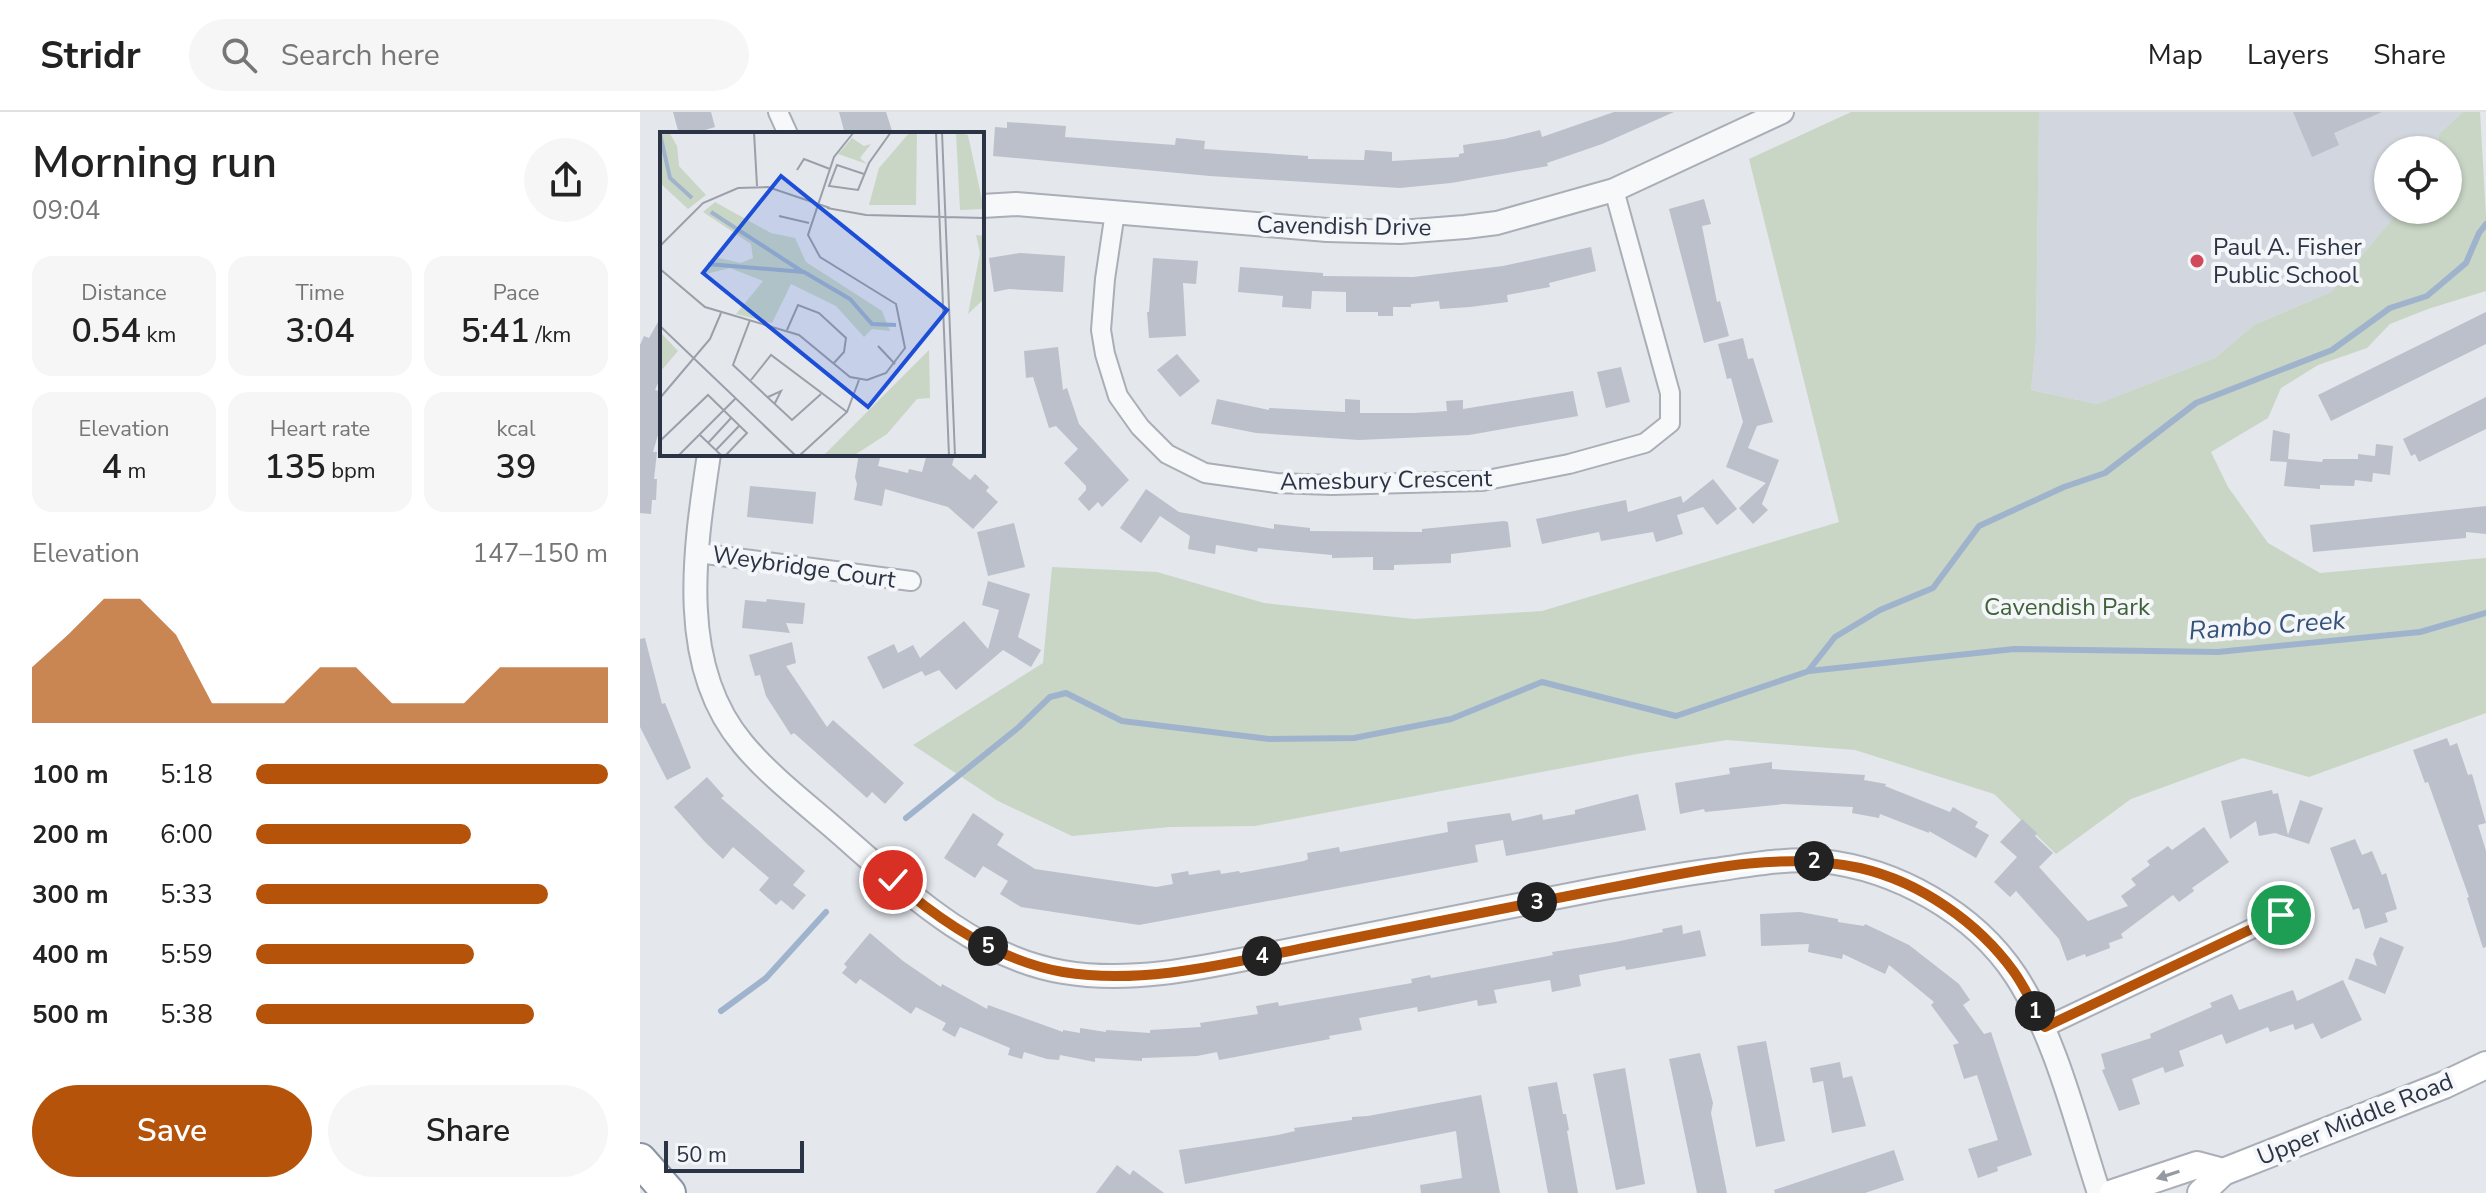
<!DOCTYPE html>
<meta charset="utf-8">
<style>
:root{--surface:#fff;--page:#f6f6f6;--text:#222;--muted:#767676;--line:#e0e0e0;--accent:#b45309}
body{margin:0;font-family:"Nunito Sans",sans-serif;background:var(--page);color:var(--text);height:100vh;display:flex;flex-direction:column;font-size:30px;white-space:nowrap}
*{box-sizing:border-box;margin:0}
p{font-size:26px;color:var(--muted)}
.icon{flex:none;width:44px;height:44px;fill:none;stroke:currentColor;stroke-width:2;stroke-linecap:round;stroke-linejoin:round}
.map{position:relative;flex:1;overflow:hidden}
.drawer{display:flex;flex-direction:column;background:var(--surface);width:640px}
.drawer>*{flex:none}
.buttons{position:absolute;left:1734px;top:24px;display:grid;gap:16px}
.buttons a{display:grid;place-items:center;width:88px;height:88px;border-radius:50%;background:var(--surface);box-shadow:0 2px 6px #0004;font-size:40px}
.scale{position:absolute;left:24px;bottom:20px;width:140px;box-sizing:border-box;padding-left:8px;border:4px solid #2b3445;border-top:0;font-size:22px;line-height:28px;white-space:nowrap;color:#2b3445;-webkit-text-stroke:6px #f4f6f9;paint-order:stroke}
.pin{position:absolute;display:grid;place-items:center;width:68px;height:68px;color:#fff;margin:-34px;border:4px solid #fff;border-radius:50%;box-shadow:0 2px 8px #0007}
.km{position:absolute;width:40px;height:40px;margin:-20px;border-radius:50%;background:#222;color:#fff;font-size:22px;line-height:40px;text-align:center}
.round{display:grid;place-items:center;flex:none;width:84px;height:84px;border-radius:42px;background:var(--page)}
.summary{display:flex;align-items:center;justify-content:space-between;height:136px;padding:0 32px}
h1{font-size:44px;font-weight:600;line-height:60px}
.figures{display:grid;grid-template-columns:repeat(3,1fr);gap:12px;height:136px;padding:8px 32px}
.figures div{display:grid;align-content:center;border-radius:20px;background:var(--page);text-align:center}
.figures b{font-size:34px;font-weight:600}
.figures small{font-size:22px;font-weight:400}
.figures p{font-size:22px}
.chart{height:224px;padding:16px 32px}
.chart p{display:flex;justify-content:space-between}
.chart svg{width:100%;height:144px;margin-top:8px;fill:var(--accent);opacity:.7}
.action{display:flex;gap:16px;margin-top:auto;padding:16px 32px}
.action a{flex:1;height:92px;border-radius:48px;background:var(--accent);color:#fff;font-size:32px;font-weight:600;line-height:92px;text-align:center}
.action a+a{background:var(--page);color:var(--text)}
ul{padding:0 32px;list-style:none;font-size:26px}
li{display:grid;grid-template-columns:128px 96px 1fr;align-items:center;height:60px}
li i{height:20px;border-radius:10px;background:var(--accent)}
header{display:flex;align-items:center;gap:48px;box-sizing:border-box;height:112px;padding:0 40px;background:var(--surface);border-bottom:2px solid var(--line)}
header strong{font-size:38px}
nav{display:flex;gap:44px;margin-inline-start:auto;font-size:28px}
.search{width:560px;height:72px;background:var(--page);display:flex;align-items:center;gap:20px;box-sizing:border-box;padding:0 28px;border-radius:44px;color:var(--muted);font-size:30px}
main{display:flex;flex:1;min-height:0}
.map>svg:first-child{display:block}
.built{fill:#d2d6de}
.green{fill:#c9d6c5}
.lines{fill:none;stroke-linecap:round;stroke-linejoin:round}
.stream{stroke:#9fb4cc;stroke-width:6}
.building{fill:#bbc0ca}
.minor-casing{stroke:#a9aeb7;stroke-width:22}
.tertiary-casing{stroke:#a9aeb7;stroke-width:26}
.secondary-casing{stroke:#a9aeb7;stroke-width:30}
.motorway-casing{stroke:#8b94a3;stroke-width:36}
.minor{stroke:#f7f8fa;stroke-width:18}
.tertiary{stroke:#f7f8fa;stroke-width:22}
.secondary{stroke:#fff;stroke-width:26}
.motorway{stroke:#fff;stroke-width:32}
.oneway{fill:#959aa2}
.route-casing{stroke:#fff;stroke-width:16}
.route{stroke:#b45309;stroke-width:10}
.poi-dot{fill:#d1495b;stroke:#f4f6f9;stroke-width:3}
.labels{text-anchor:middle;stroke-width:8;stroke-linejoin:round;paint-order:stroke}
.street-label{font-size:24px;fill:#2b3445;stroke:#f4f6f9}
.poi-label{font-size:24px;fill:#2b3445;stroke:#f4f6f9;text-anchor:start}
.park-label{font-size:24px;fill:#3f6138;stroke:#f4f6f9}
.water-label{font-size:26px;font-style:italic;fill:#34527a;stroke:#f4f6f9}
.inset-river{fill:none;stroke:#9fb4cc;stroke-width:4}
.inset-road{fill:none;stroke:#9a9fa9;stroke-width:2}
.view{fill:#1d4ed8;fill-opacity:0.15;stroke:#1d4ed8;stroke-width:4}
.inset-edge{fill:none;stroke:#2b3445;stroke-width:4}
</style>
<header>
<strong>Stridr</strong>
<div class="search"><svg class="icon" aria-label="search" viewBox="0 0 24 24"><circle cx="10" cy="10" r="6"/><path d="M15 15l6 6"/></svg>Search here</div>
<nav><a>Map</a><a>Layers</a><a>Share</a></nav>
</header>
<main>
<section class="drawer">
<div class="summary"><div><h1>Morning run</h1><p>09:04</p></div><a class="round"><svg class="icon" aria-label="share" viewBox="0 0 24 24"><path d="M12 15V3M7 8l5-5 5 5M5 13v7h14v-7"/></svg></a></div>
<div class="figures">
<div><p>Distance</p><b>0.54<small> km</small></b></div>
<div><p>Time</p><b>3:04</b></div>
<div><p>Pace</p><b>5:41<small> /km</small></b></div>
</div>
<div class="figures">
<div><p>Elevation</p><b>4<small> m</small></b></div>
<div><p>Heart rate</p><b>135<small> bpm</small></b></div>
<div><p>kcal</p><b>39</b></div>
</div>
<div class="chart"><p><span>Elevation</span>147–150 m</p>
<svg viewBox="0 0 160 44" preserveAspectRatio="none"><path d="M0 44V27L10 17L20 6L30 6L40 17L50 38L60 38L70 38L80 27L90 27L100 38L110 38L120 38L130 27L140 27L150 27L160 27V44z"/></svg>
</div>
<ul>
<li><b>100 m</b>5:18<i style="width:100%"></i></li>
<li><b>200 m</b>6:00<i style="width:61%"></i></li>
<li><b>300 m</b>5:33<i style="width:83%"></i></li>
<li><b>400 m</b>5:59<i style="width:62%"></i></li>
<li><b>500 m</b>5:38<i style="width:79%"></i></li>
</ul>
<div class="action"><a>Save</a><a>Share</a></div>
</section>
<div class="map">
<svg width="1846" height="1081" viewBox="0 0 1846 1081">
<rect width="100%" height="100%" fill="#e4e7ec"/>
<!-- built -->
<polygon class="built" points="1399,0 1823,0 1799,22 1798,38 1748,38 1748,98 1760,98 1691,180 1614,213 1575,246 1457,292 1391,278 1396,231"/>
<!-- green -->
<polygon class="green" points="1211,0 1399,0 1396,231 1391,278 1457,292 1575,246 1614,213 1691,180 1760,98 1808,98 1808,38 1798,38 1799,22 1823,0 1840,0 1846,103 1846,179 1788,197 1750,212 1727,236 1678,253 1641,276 1628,306 1571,340 1588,375 1628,431 1680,461 1846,446 1846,601 1669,665 1603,646 1491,687 1416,742 1354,682 1215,638 1087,628 997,642 615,714 530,715 432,724 358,689 273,633 403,551 412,455 517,460 624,491 774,507 902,499 1199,410 1109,47"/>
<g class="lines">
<!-- stream -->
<g class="stream">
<polyline points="1169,558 1195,525 1240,498 1293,476 1339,414 1424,375 1465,361 1556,291 1692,238 1750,196 1787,184 1826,151 1839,121 1846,112"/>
<polyline points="266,706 379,615 410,585 426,581 482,609 629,627 714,626 811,607 902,570 1036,604 1169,559 1374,537 1578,540 1780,520 1846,501"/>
<polyline points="81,899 126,866 186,800"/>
</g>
</g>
<!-- building -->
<g class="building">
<polygon points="33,0 71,0 75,15 52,22 39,22"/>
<polygon points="199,0 246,0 253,22 205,22"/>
<polygon points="974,0 1034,0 962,32 907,51 908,54 811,71 760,76 570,64 353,44 355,15 367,16 367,10 426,14 425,25 535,33 536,26 565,29 564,37 668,44 668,47 724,48 725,38 752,40 752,49 819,45 819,42 824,41 823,33 864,27 900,18 902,25"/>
<polygon points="1653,0 1742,0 1694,21 1699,33 1672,45"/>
<polygon points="1064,87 1071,112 1062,114 1077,190 1080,189 1089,224 1064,231 1029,97"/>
<polygon points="951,135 956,159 909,171 910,175 867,183 868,190 830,195 800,197 799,189 771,192 771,195 753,195 753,204 738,204 738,200 706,200 706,180 672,179 671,197 642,195 643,184 598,180 600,155 683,161 683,164 773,165 863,154"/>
<polygon points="380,141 425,144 423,180 369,177 354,180 349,146"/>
<polygon points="513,146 558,149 556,172 543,171 546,224 509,226 507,200 509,200"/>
<polygon points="1846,200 1846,232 1691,309 1678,283"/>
<polygon points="22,203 22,262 15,278 22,280 22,309 13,340 17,340 14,367 17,367 16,388 12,388 11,402 0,401 0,233 4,224 9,226"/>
<polygon points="1103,226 1108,247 1113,246 1133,310 1117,314 1108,336 1139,348 1122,392 1128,398 1113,412 1099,396 1126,371 1086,355 1103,310 1091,266 1087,267 1078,232"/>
<polygon points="418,235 423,278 427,276 439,312 489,368 462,395 458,390 449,399 438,387 446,378 446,374 424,351 438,337 416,314 409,316 393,265 386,266 384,239"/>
<polygon points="537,242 560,269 540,285 517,258"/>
<polygon points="981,255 990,290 966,296 957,260"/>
<polygon points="933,279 938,304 829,323 719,328 616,321 571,312 577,287 629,298 629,296 705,300 705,287 720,288 720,301 774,301 807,299 806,289 823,288 823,297"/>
<polygon points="1846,285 1846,317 1779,350 1775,342 1771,344 1763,327"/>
<polygon points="1633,318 1650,322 1648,347 1682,350 1683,347 1718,347 1718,342 1735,344 1736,332 1753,334 1750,363 1733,361 1732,370 1715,368 1714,374 1680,373 1680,377 1644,374 1647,350 1630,349"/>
<polygon points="219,342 241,342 238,354 268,361 269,357 282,360 287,342 314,346 312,353 330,368 335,362 349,375 346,379 358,390 333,417 308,395 245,377 242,394 214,388 217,372 215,365"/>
<polygon points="1073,367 1097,397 1077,413 1063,395 1037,403 1043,422 1016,430 1013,420 961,429 959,420 902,432 896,407 986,388 988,400 1041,384 1043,391"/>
<polygon points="110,374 176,380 173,412 107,405"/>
<polygon points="506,377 539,400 634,417 634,412 670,416 670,419 782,420 782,417 864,409 868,410 871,435 811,442 811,451 754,453 754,458 733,458 733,445 692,446 692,443 618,436 617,440 576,433 575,442 548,437 550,424 520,404 501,431 480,416"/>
<polygon points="1846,394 1846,422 1826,420 1826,426 1673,440 1670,413"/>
<polygon points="374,411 385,455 348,464 337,420"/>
<polygon points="348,469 390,482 378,525 401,538 391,555 363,538 316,578 299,558 285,564 282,559 243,577 227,545 254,532 258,541 273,533 280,546 324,509 348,537 359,498 342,493"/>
<polygon points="127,487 165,491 163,512 146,511 150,521 102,516 105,488 126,490"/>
<polygon points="5,526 22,592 25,591 51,656 27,668 0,615 0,527"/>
<polygon points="152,530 156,551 146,554 187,615 193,608 264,671 245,692 232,680 227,686 154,621 151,623 126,584 120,563 115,564 109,543"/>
<polygon points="1807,626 1810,634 1817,631 1828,663 1832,662 1846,711 1838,713 1846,739 1846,835 1843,836 1827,786 1829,785 1788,670 1785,671 1773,638"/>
<polygon points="1132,650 1132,657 1225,663 1224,668 1246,672 1245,674 1310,700 1313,695 1338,710 1335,715 1349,723 1336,746 1289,719 1289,721 1240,702 1239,706 1212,701 1213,695 1144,692 1065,700 1064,697 1040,702 1035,671 1090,662 1089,656"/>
<polygon points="67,665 84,684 81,686 165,759 153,773 166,783 153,798 141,788 136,793 119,778 129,766 93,735 83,747 65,730 34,695"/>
<polygon points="1632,678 1633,682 1638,681 1648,723 1660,688 1683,696 1669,732 1635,721 1619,724 1616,709 1590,727 1581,689"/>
<polygon points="998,682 1006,718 866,744 863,728 835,733 838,750 499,813 381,795 360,782 368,769 343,754 335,766 304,746 333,701 364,722 357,733 395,757 516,775 533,772 531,762 548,759 549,763 580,758 581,762 599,759 600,761 664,749 668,747 667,741 699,735 700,740 808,720 807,710 870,701 872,709 902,702 903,708 935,702 935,698"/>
<polygon points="1382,707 1397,721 1395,724 1413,741 1399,755 1448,809 1488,794 1481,784 1496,773 1491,767 1510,753 1507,749 1528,734 1532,738 1564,715 1589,750 1552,776 1554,779 1539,790 1533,783 1481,822 1483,826 1469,831 1470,836 1446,845 1445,842 1427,849 1419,827 1376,779 1370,785 1354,770 1377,745 1360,730"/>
<polygon points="1715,727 1722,743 1732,739 1742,763 1746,761 1757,797 1745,801 1748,810 1725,817 1719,796 1713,798 1690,736"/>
<polygon points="1160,800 1198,807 1198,810 1224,814 1225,812 1242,820 1269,833 1319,872 1330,888 1323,893 1344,922 1351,920 1392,1043 1357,1055 1358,1059 1338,1066 1328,1037 1358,1028 1337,963 1324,967 1313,933 1319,931 1291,893 1294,890 1249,853 1245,862 1203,842 1202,847 1168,840 1169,832 1121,834 1120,802"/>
<polygon points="1042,813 1043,822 1060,818 1066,844 986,858 985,854 939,863 941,874 912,880 910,868 854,878 857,891 838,894 837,888 778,900 777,895 719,906 722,918 689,924 690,927 579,948 577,940 557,944 502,946 502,949 455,946 455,950 420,943 419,948 407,947 384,940 382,947 368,943 370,936 320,915 315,925 302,918 306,911 276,895 271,902 220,867 216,872 202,861 207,855 204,852 230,821 263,849 301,875 302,872 347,897 348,893 423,920 423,918 440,921 440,916 466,920 466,918 510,921 510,918 561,915 560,911 618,902 616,894 638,890 639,894 772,871 771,867 790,863 791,866 898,846 913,843 912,840 975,830 1023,820 1022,817"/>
<polygon points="1740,825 1764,835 1745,882 1708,867 1716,846 1737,854 1733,842"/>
<polygon points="1703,868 1722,908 1681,927 1673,911 1655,918 1653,912 1630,920 1628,915 1586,932 1582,922 1539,939 1544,954 1525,961 1523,955 1492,967 1500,992 1479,999 1462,958 1465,957 1461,942 1511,926 1510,922 1572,895 1570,891 1592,882 1599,898 1653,878 1657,889"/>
<polygon points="1126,929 1145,1029 1116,1035 1097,934"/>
<polygon points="1060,941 1073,991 1071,1001 1087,1081 1057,1081 1029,947"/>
<polygon points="1200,950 1203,966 1212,964 1226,1014 1192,1021 1183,969 1173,971 1170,956"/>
<polygon points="985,956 1005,1072 976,1078 953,962"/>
<polygon points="917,970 923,1002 926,1002 929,1018 927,1019 938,1081 908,1081 888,975"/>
<polygon points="841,983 860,1081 781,1081 780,1073 822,1066 816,1019 545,1072 539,1038 638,1023 655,1019 654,1016 712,1008 712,1005 728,1004"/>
<polygon points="1254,1038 1264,1068 1225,1081 1135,1081 1134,1078"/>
<polygon points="477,1053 490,1063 493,1058 524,1081 456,1081"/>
</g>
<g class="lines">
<!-- minor casing -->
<g class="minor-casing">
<g id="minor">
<polyline points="138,0 148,22"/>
<polyline points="475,100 465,167 461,218 465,242 478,284 500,315 527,342 565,361 636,371 692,373 842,369 929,352 1005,331 1030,311 1030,281 974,78"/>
<polyline points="58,441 271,469"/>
<polyline points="1405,915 1641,803"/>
</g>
</g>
<!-- tertiary casing -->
<g class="tertiary-casing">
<g id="tertiary">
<polyline points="342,94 376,92 687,118 760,120 825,115 857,111 974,78 1142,0"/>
<path d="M69 342C55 436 36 553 103 632 127 661 160 687 188 711 258 771 329 844 423 860 493 872 566 855 635 841 743 820 851 799 959 777 998 770 1036 763 1074 758 1110 753 1145 746 1181 749 1256 757 1334 800 1376 864 1416 926 1436 1011 1459 1081"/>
</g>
</g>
<!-- secondary casing -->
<g class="secondary-casing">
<g id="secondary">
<polyline points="1473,1081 1557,1053 1583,1060"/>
<polyline points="1561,1081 1583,1060 1804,973 1846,953"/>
</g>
</g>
<!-- motorway casing -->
<g class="motorway-casing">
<polyline id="motorway" points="0,1048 29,1081"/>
</g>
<!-- minor -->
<use href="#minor" class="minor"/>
<!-- tertiary -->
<use href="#tertiary" class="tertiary"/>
<!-- secondary -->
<use href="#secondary" class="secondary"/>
<!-- motorway -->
<use href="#motorway" class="motorway"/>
</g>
<!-- one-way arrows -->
<defs><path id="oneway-solid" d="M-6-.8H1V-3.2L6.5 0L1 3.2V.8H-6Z" transform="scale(2)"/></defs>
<use class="oneway" href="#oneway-solid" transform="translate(1528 1063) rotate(162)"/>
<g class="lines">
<!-- route casing -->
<g class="route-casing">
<path id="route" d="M253 768C301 810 359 849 423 860 507 874 596 849 679 833 782 812 885 792 989 772 1063 757 1144 739 1220 756 1280 770 1338 810 1374 860 1386 877 1395 897 1405 915L1641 803"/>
</g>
<!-- route -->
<use href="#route" class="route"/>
</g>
<!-- markers -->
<circle class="poi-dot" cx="1557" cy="149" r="8"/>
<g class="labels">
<!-- street labels -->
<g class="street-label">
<text transform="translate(704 114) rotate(1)" y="8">Cavendish Drive</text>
<text transform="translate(746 368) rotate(-1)" y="8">Amesbury Crescent</text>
<text transform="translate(164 455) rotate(8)" y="8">Weybridge Court</text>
<text transform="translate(1715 1007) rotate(-22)" y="8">Upper Middle Road</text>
</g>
<!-- poi labels -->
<g class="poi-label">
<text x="1573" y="143">Paul A. Fisher<tspan x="1573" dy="28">Public School</tspan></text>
</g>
<!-- park labels -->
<g class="park-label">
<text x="1427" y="503">Cavendish Park</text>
</g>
<!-- water labels -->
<g class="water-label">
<text transform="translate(1627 513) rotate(-4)" y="9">Rambo Creek</text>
</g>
</g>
<!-- overview -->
<g transform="translate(20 20)">
<rect width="324" height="324" fill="#e4e7ec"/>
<path d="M0 0H9L17 14 19 34 46 63 28 77 0 51ZM250 0H257L256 73H209L219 36ZM296 0 308 3 324 77 300 78ZM192 6 204 14 211 12 200 26 207 32 178 22ZM55 70 111 101 135 106 146 130 222 179 230 199 212 197 204 205 176 174 131 152 112 191 76 182 103 149 70 136 42 143 55 125 81 131 93 126 91 112 43 80ZM316 103 324 104V167L308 182 320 121ZM2 202 18 219 0 240V204ZM269 218 270 266 257 267 227 302 193 324H163Z" fill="#c9d6c5"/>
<path class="inset-river" d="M0 2 10 46 32 66M51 80 143 140M48 132 144 140 190 167 212 192 236 193"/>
<path class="inset-road" d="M94 0 97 54M276 0 289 324M282 0 295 324M137 38 144 27 170 37M204 42 177 33 169 54 198 58 209 31 231 0M167 76 206 83 324 86M119 84 149 91M0 114 43 71 78 56 108 55 170 76M0 137 45 175 139 203 190 245 207 248 226 241 245 216 236 172 160 125 148 103 174 25 194 0M90 188 73 233 132 288 161 262M0 194 136 324M127 198 138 173 159 181 186 206 184 220 173 232M218 214 235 232M91 248 111 223 187 280M108 265 121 259 115 271M0 266 50 207 61 181M40 303 62 324M0 309 48 263 87 301 65 324M48 311 72 285M56 318 80 293M18 324 76 266M139 324 187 280 199 248"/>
<path class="view" d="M121 44 287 178 208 275 43 141Z"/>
<rect width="324" height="324" class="inset-edge"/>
</g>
</svg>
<div class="buttons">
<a><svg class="icon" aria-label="locate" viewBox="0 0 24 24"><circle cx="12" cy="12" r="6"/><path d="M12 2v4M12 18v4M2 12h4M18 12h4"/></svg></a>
</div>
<div class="scale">50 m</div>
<div class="pin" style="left:1641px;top:803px;background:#1e9e55"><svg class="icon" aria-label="arrive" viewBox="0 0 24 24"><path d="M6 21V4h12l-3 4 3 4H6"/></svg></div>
<div class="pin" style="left:253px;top:768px;background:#d93025"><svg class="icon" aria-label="check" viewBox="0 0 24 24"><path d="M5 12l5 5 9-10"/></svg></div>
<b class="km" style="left:1395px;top:899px">1</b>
<b class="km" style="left:1174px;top:749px">2</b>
<b class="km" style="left:897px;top:790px">3</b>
<b class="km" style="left:622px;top:844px">4</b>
<b class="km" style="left:348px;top:834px">5</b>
</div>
</main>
